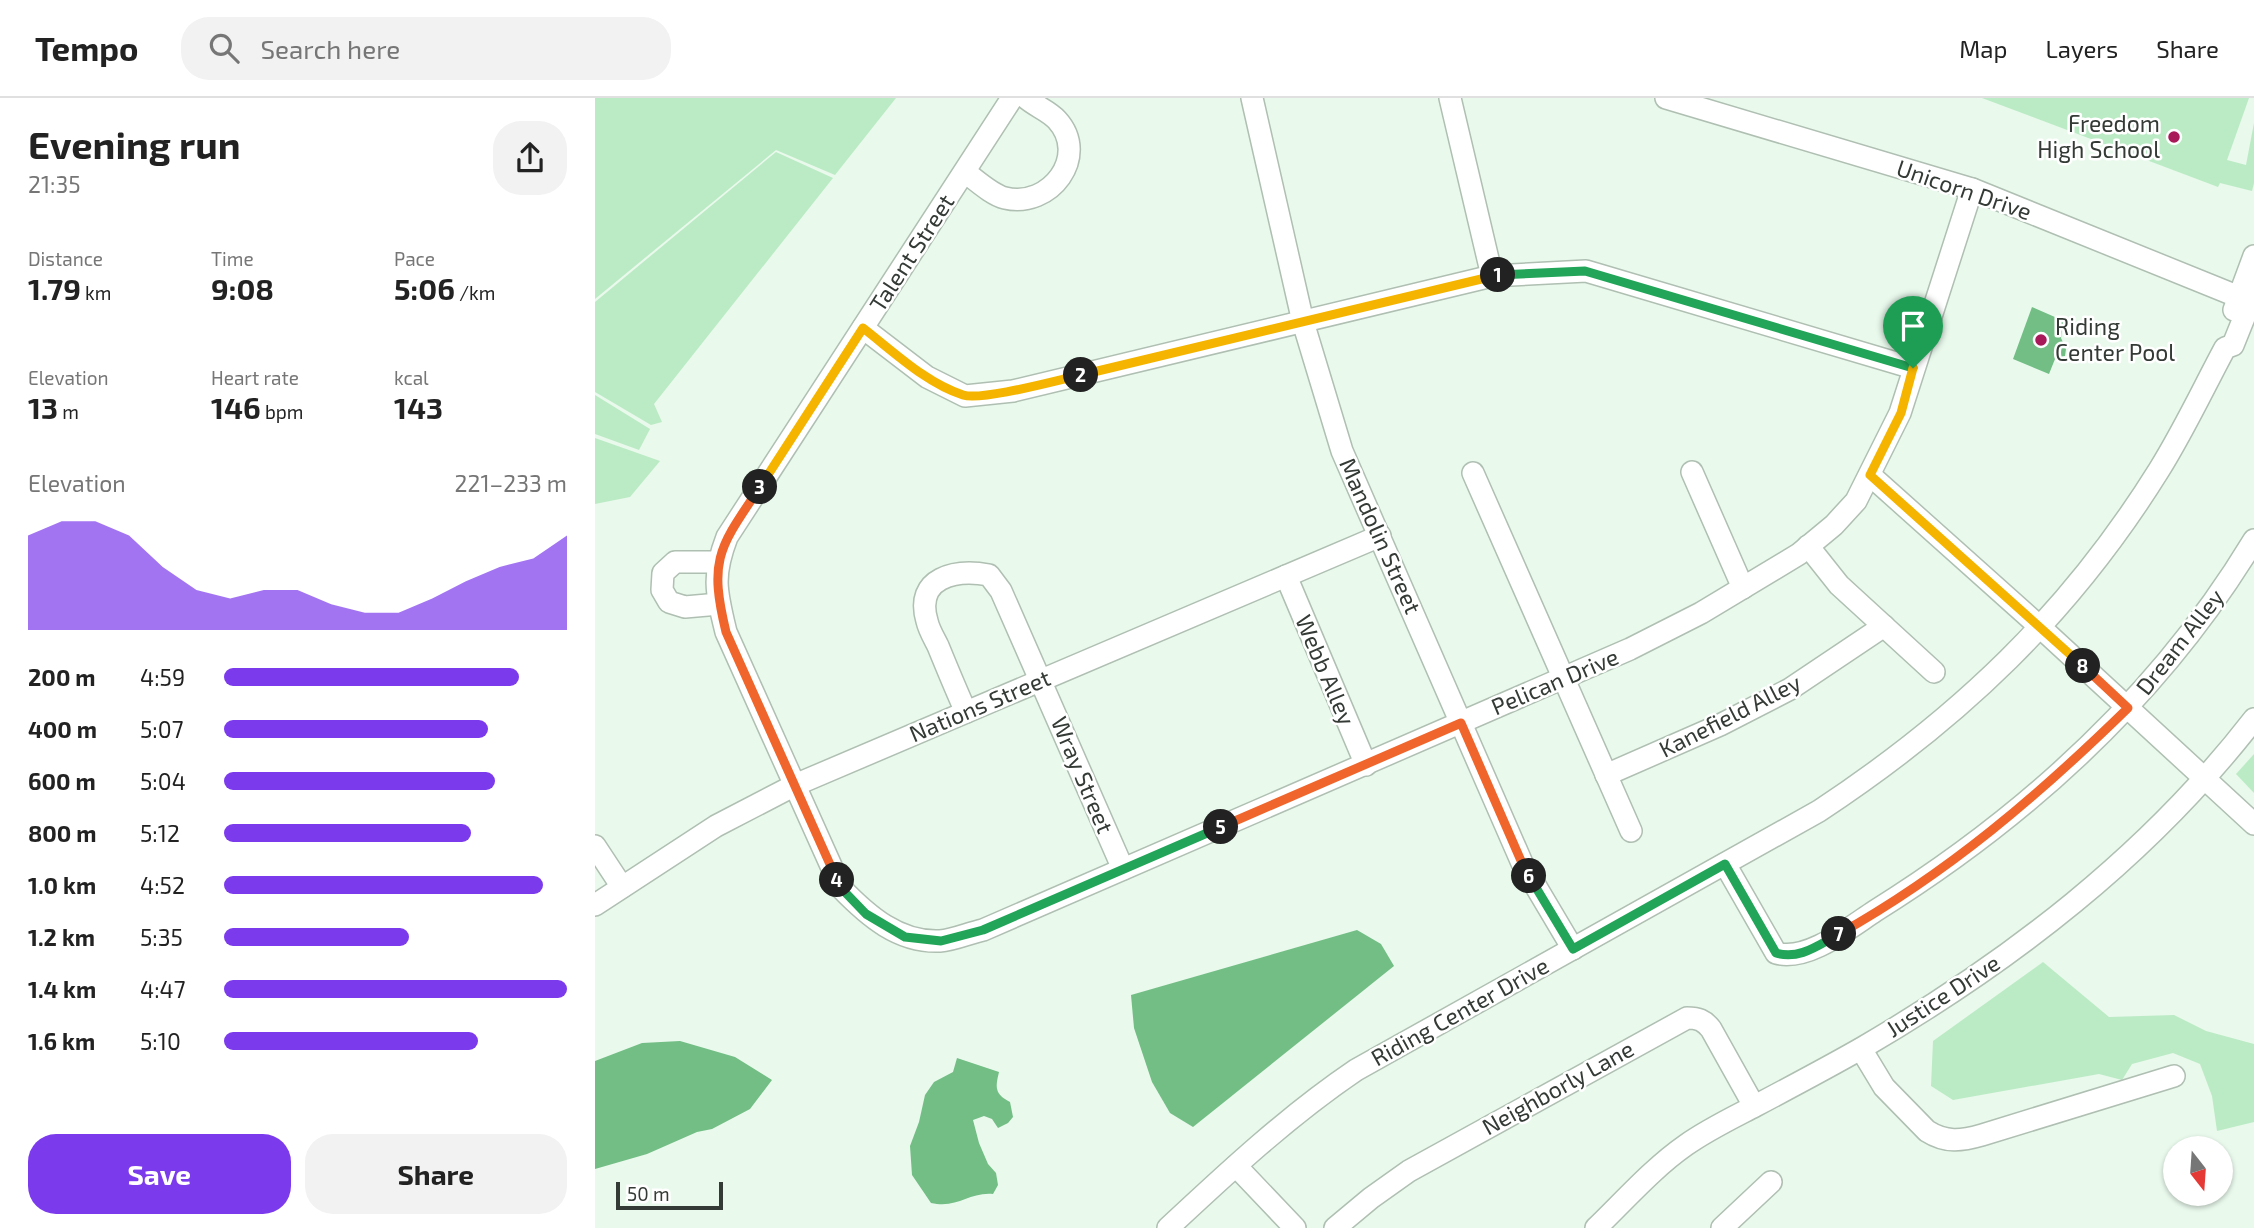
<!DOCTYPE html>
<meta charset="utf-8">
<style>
:root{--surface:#fff;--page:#f2f2f2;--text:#222;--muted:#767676;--line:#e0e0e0;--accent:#7c3aed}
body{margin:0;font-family:"Exo 2",sans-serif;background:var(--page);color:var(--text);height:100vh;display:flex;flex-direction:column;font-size:26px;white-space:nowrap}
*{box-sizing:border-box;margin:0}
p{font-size:23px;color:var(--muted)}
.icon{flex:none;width:38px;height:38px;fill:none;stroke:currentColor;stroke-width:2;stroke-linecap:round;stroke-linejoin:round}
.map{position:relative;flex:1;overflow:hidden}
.side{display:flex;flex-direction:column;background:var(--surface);width:595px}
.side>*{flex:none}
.needle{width:46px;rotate:163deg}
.buttons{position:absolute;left:1568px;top:1038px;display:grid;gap:14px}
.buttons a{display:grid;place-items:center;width:70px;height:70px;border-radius:50%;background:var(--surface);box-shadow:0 2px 5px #0004;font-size:35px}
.scale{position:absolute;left:21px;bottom:18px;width:107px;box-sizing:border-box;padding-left:7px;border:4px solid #343a35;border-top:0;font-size:19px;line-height:24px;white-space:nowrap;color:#343a35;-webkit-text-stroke:5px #fff;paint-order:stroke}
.pin{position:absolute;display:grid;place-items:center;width:60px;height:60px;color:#fff;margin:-72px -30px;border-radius:50% 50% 50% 0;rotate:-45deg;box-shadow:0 0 7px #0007}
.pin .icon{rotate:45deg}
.km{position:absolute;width:35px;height:35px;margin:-18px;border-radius:50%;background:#222;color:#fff;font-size:19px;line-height:35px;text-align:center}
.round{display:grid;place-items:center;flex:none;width:74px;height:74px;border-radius:28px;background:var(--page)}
.headline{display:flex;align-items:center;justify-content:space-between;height:119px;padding:0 28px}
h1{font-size:38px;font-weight:700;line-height:52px}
.metrics{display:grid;grid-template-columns:repeat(3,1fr);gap:10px;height:119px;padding:7px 28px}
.metrics div{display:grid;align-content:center}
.metrics b{font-size:30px;font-weight:700}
.metrics small{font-size:19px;font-weight:400}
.metrics p{font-size:19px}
.chart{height:196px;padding:14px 28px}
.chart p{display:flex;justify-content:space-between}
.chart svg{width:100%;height:126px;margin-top:7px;fill:var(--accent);opacity:.7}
.cta{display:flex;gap:14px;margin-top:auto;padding:14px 28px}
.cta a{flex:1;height:80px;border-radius:28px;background:var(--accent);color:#fff;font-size:28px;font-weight:700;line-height:80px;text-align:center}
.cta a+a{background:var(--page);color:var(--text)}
ul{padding:0 28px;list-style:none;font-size:23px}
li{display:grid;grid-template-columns:112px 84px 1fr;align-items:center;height:52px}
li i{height:18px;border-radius:9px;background:var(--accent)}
header{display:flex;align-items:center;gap:42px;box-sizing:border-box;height:98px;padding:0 35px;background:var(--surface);border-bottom:2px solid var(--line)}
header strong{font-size:33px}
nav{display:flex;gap:38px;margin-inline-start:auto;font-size:24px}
.search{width:490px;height:63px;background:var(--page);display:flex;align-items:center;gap:18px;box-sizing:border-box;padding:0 24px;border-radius:28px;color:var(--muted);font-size:26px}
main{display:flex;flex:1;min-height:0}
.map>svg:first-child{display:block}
.green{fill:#bbebc5}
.water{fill:#72be85}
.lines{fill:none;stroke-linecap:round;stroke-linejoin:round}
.minor-casing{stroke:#afbfb2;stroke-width:24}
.minor{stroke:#fff;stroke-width:21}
.split-1-casing{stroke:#fff;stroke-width:14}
.split-2-casing{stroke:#fff;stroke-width:14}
.split-3-casing{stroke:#fff;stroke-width:14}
.split-4-casing{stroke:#fff;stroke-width:14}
.split-5-casing{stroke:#fff;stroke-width:14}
.split-6-casing{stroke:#fff;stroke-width:14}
.split-7-casing{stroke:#fff;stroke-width:14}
.split-8-casing{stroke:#fff;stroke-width:14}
.split-9-casing{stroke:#fff;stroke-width:14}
.split-1{stroke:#22a559;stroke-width:9}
.split-2{stroke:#f5b400;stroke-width:9}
.split-3{stroke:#f5b400;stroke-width:9}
.split-4{stroke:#f0652b;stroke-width:9}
.split-5{stroke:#22a559;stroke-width:9}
.split-6{stroke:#f0652b;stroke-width:9}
.split-7{stroke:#22a559;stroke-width:9}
.split-8{stroke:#f0652b;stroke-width:9}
.split-9{stroke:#f5b400;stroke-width:9}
.poi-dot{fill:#a81959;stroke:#fff;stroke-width:2.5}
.labels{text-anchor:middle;stroke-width:5;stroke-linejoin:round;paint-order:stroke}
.poi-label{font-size:23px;fill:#343a35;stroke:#fff;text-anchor:end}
.street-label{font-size:23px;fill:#343a35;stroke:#fff}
</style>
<header>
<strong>Tempo</strong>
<div class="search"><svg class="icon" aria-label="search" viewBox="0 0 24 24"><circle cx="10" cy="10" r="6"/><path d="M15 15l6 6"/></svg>Search here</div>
<nav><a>Map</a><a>Layers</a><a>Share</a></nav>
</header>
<main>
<section class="side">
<div class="headline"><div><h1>Evening run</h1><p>21:35</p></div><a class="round"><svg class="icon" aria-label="share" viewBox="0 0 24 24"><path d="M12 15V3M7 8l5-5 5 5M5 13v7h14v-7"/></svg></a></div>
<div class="metrics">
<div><p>Distance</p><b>1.79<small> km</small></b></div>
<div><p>Time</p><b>9:08</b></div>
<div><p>Pace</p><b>5:06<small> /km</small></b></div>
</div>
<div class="metrics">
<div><p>Elevation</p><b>13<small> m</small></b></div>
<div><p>Heart rate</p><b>146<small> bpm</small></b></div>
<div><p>kcal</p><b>143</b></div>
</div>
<div class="chart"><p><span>Elevation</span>221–233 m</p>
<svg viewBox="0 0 160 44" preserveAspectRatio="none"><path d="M0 44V11L10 6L20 6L30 11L40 22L50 30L60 33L70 30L80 30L90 35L100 38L110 38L120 33L130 27L140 22L150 19L160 11V44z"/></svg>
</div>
<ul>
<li><b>200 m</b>4:59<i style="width:86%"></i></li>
<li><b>400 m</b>5:07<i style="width:77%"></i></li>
<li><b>600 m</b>5:04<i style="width:79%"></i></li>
<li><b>800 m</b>5:12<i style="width:72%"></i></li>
<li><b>1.0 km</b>4:52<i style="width:93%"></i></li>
<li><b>1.2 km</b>5:35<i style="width:54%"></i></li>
<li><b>1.4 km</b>4:47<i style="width:100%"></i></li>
<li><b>1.6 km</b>5:10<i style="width:74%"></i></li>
</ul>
<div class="cta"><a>Save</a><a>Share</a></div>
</section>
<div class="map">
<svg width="1659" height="1130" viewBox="0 0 1659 1130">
<rect width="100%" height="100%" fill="#e9f9ec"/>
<!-- green -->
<g class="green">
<polygon points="0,0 301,0 240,77 181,52 0,201"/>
<polygon points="1387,0 1654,0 1632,62 1651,67 1659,25 1659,85 1657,93 1625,85 1623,89"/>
<polygon points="181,54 238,80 59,306 67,324 56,327 0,294 0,204"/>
<polygon points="0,297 55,331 44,352 0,336"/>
<polygon points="0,340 65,363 35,399 0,406"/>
<polygon points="1659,656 1659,695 1641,676"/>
<polygon points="1448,864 1514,919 1579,917 1611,933 1659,946 1659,1024 1622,1033 1617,998 1605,966 1578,955 1537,966 1527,982 1504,976 1358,1002 1336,988 1338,943"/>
</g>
<!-- water -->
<g class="water">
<polygon points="1437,209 1469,223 1466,240 1471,251 1470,258 1460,261 1454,276 1418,261"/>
<polygon points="762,832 786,846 799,868 598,1029 575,1015 557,984 539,930 536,897"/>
<polygon points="85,943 140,959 177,982 155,1011 117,1031 102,1034 52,1056 0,1071 0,963 47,945"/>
<path d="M362 960 404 974C400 990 400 996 415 1004L418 1019 413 1025 403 1030 397 1021 389 1018 378 1022 384 1045 393 1066 401 1075 403 1087 398 1096C373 1094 363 1111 336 1105L317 1077 315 1048 324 1024 330 997 339 984 358 974Z"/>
</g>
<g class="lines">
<!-- minor casing -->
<g class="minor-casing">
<g id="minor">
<path d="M417 0 132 439C117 478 121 493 131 534L246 790C273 818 304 845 345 843 359 842 374 835 388 832L1035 551 1106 515 1204 456 1239 427 1261 403 1305 315 1377 91"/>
<polyline points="657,0 708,224 747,353 927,765 978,851"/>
<polyline points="855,0 897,178"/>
<polyline points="1071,0 1377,91 1659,205"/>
<path d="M370 74C381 82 397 97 410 100 455 111 495 58 462 22 454 13 440 8 431 0"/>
<polyline points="1639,212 1659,158"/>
<polyline points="268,230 332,279 370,298 418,293 897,178 991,173 1318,270"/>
<polyline points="1097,374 1148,490"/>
<polyline points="878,375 1036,733"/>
<polyline points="1275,377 1445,529 1659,726"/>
<polyline points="1213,448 1244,487 1339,574"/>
<polyline points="122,464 80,464 68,475 67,492 74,504 90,509 124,506"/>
<polyline points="691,478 771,667"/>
<path d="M371 614C361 592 352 570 343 548 339 540 334 532 332 523 319 479 361 471 394 477L406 493 528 771"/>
<polyline points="1011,677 1125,627 1195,591 1289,528"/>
<polyline points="0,748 27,789"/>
<path d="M1130 766 1181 855C1212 864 1254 830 1280 813 1432 718 1566 596 1659 442"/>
<polyline points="0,807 121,728 200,687 785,438"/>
<path d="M1266 951 1289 989 1332 1033C1351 1045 1366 1043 1387 1037L1579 978"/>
<polyline points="641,1068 700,1130"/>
<path d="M573 1130C633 1074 693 1018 761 972L1224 713C1365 620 1475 515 1564 372 1589 332 1608 291 1630 250L1638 247 1659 195"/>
<path d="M740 1130 776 1100 814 1073 1092 920C1103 920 1109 922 1116 931L1159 1008"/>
<path d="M1001 1130C1030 1102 1058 1070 1091 1047 1112 1032 1137 1020 1160 1008 1196 989 1232 970 1267 950 1416 863 1553 758 1659 621"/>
<polyline points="1127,1130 1176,1084"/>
</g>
</g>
<!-- minor -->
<use href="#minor" class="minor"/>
</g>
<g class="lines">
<!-- split-1 casing -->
<g class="split-1-casing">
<polyline id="split-1" points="903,177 990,173 1318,270"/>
</g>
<!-- split-2 casing -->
<g class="split-2-casing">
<polyline id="split-2" points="486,277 903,177"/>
</g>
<!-- split-3 casing -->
<g class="split-3-casing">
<path id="split-3" d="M165 389 268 230C299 254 331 285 368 297 387 303 463 282 486 277"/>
</g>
<!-- split-4 casing -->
<g class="split-4-casing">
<path id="split-4" d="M165 389C125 449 113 460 131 534L242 782"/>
</g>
<!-- split-5 casing -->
<g class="split-5-casing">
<polyline id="split-5" points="242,782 246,790 271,816 310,839 346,843 388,832 626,729"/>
</g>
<!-- split-6 casing -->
<g class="split-6-casing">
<polyline id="split-6" points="626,729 866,625 927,765 934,778"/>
</g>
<!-- split-7 casing -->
<g class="split-7-casing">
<path id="split-7" d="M934 778 978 851 1130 766 1181 855C1205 862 1223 847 1244 836"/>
</g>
<!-- split-8 casing -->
<g class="split-8-casing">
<path id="split-8" d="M1244 836C1353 775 1444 697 1533 610L1488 568"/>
</g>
<!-- split-9 casing -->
<g class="split-9-casing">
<polyline id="split-9" points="1318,270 1306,315 1275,377 1488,568"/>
</g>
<!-- split-1 -->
<use href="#split-1" class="split-1"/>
<!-- split-2 -->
<use href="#split-2" class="split-2"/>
<!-- split-3 -->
<use href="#split-3" class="split-3"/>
<!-- split-4 -->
<use href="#split-4" class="split-4"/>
<!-- split-5 -->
<use href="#split-5" class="split-5"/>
<!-- split-6 -->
<use href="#split-6" class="split-6"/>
<!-- split-7 -->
<use href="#split-7" class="split-7"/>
<!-- split-8 -->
<use href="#split-8" class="split-8"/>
<!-- split-9 -->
<use href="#split-9" class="split-9"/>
</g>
<!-- markers -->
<g class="poi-dot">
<circle cx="1579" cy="39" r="7"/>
<circle cx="1446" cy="242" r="7"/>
</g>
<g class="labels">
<!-- poi labels -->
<g class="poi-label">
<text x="1565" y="34">Freedom<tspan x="1565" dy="26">High School</tspan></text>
<text x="1460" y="237" text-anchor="start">Riding<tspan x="1460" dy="26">Center Pool</tspan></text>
</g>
<!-- street labels -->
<g class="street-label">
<text transform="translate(1369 92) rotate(19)" y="8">Unicorn Drive</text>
<text transform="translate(317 155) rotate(-57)" y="8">Talent Street</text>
<text transform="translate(785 438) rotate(66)" y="8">Mandolin Street</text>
<text transform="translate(1585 544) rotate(-52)" y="8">Dream Alley</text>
<text transform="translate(730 572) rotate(67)" y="8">Webb Alley</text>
<text transform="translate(960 584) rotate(-23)" y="8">Pelican Drive</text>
<text transform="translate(385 608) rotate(-23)" y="8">Nations Street</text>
<text transform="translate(1135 618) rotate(-27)" y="8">Kanefield Alley</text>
<text transform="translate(487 677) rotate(67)" y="8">Wray Street</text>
<text transform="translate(1348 898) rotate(-33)" y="8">Justice Drive</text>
<text transform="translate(865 914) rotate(-29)" y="8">Riding Center Drive</text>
<text transform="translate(963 990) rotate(-29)" y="8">Neighborly Lane</text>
</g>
</g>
</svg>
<div class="buttons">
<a><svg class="needle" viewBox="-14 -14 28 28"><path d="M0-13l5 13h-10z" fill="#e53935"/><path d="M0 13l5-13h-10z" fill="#767676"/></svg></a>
</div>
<div class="scale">50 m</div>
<div class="pin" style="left:1318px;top:270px;background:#1e9e55"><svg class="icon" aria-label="arrive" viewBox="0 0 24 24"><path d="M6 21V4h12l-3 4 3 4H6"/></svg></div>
<b class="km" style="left:903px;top:177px">1</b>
<b class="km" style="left:486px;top:277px">2</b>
<b class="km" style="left:165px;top:389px">3</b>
<b class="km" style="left:242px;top:782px">4</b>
<b class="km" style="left:626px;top:729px">5</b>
<b class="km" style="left:934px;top:778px">6</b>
<b class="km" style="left:1244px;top:836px">7</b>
<b class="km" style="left:1488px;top:568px">8</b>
</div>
</main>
